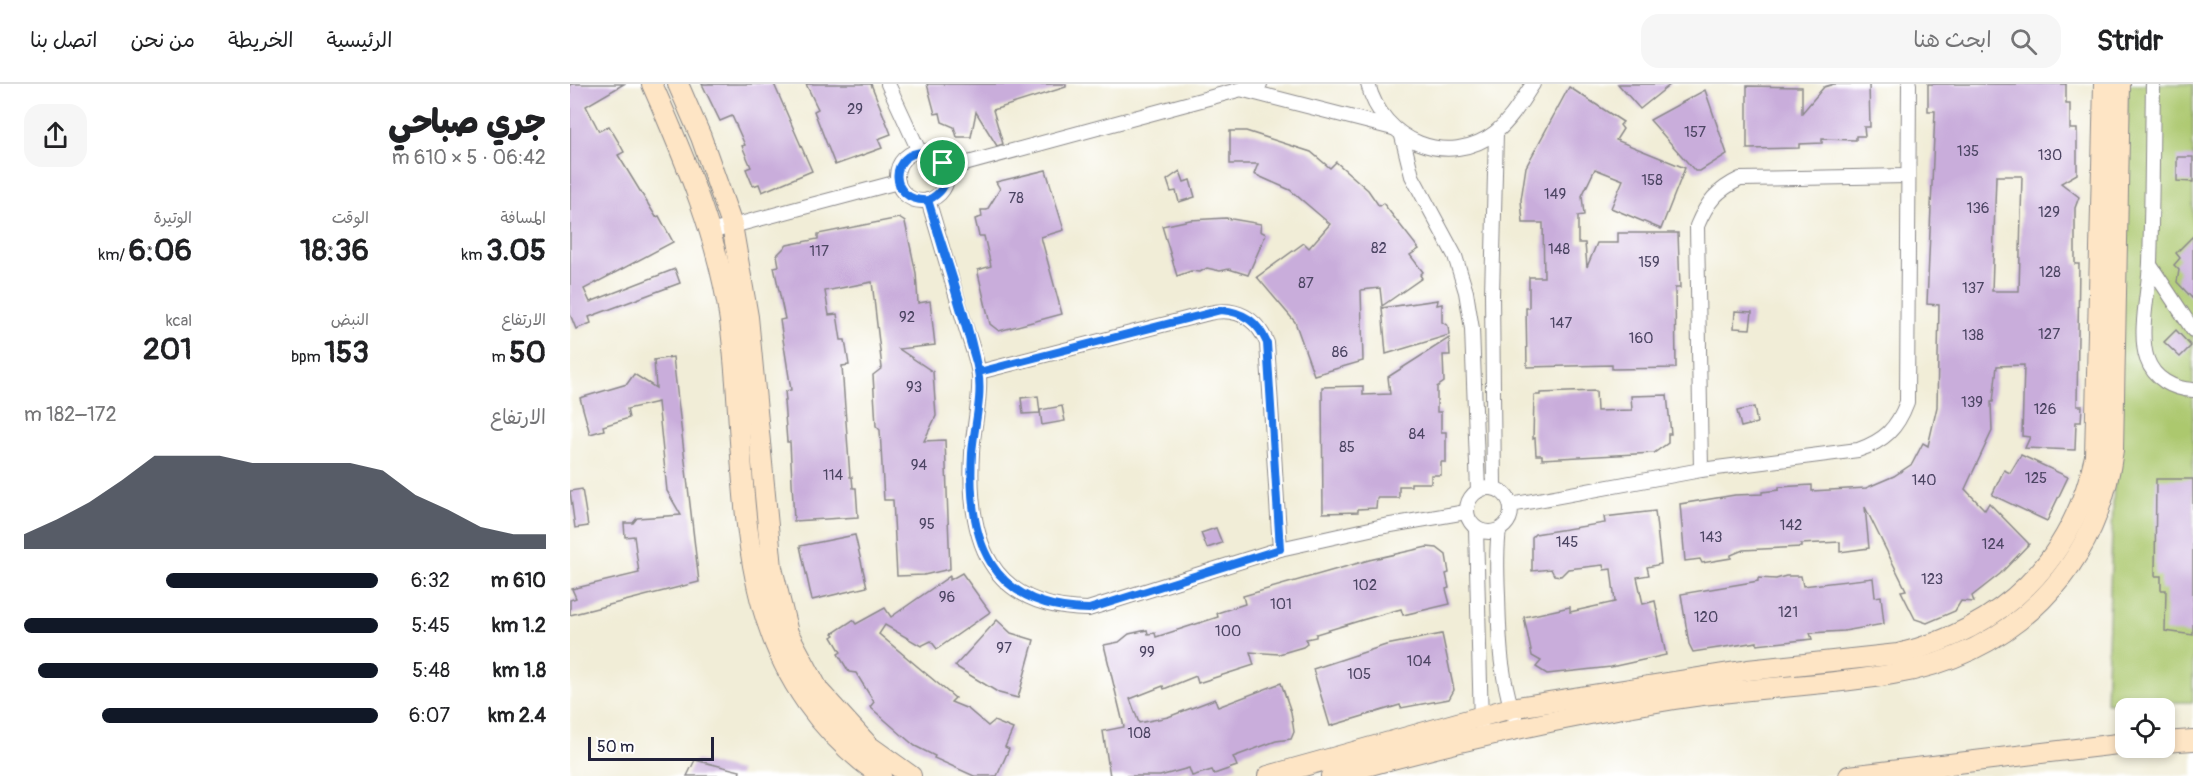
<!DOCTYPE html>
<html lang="ar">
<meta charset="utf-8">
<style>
:root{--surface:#fff;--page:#f6f6f6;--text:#202124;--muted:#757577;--line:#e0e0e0;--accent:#111827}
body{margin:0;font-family:Pangolin,"Playpen Sans Arabic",sans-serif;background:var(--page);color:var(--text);direction:rtl;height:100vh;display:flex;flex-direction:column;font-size:22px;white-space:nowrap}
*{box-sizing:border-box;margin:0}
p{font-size:20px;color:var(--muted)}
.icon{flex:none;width:33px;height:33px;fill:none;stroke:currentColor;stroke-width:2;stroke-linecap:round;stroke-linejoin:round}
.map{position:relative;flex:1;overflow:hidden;direction:ltr}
.sheet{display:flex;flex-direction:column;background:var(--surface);width:570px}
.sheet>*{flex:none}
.controls{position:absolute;left:1545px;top:614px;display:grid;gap:12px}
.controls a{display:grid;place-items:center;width:60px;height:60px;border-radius:12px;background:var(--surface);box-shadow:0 3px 9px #0003;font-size:30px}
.scale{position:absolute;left:18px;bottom:15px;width:126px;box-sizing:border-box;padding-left:6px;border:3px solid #22223b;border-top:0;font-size:16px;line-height:21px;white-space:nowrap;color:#22223b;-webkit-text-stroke:4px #fff;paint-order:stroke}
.pin{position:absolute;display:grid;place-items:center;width:51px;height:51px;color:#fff;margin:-26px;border:3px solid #fff;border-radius:50%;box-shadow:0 2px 6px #0007}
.round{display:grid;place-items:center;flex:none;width:63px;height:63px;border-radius:18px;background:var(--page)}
.summary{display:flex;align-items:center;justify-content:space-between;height:102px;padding:0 24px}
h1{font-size:33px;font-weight:800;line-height:45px}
.stats{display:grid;grid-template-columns:repeat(3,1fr);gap:9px;height:102px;padding:6px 24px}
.stats div{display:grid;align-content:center}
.stats b{font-size:30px;font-weight:800}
.stats small{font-size:16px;font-weight:400}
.stats p{font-size:16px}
.chart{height:168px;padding:12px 24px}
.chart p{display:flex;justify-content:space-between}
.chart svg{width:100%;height:108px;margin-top:6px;fill:var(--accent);opacity:.7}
ul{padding:0 24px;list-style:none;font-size:20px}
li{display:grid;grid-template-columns:96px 72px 1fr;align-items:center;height:45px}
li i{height:15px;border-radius:8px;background:var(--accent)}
header{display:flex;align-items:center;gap:36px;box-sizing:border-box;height:84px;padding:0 30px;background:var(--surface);border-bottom:2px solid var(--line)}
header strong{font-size:28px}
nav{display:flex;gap:33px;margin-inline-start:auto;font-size:21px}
.search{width:420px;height:54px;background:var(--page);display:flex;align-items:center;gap:15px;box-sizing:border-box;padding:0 21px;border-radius:18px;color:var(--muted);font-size:22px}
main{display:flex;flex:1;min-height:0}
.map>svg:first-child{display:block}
.green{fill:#acc86e;stroke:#677554;stroke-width:1.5}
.building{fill:#c9addb;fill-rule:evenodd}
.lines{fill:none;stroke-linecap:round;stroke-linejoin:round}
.street-casing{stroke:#8a8889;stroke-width:16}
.secondary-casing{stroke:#8a8889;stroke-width:22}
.street{stroke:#fff;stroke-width:14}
.secondary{stroke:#fee5c5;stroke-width:20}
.route-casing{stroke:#fff;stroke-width:12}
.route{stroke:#1a73e8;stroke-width:8}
.labels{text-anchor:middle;stroke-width:4.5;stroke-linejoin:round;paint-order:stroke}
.number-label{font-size:15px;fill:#4c4563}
</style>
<header>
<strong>Stridr</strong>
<div class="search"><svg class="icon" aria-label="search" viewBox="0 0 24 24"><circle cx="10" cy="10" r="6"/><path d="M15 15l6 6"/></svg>ابحث هنا</div>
<nav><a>الرئيسية</a><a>الخريطة</a><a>من نحن</a><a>اتصل بنا</a></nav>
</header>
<main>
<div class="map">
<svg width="1623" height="692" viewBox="0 0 1623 692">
<rect width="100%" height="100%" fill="#fff"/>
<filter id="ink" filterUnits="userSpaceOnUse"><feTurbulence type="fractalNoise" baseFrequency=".0167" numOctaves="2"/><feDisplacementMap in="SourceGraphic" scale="12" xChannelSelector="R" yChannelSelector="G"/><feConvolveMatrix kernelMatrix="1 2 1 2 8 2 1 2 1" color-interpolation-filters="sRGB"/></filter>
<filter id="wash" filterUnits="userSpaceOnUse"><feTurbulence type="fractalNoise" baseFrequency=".008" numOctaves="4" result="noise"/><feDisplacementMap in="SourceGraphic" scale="24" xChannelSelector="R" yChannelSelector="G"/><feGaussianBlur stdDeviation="1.35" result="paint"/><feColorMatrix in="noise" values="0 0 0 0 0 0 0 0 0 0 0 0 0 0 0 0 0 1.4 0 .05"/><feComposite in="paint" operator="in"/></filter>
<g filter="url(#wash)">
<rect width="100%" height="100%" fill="#f1edd7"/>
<!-- green -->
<polygon class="green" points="1558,0 1623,0 1623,618 1536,619"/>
<g id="blocks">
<!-- building -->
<g class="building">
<polygon points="0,0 54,0 16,22 29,47 39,42 48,57 54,68 48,71 86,133 89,132 103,158 14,205 20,218 105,185 110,199 19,233 21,239 6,245 0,230"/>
<polygon points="132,0 204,0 242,87 192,108 189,100 183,102 176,85 181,83 172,62 175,61 162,32 150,37"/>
<polygon points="236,0 301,0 321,50 308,55 312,64 265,81 244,27 248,25"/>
<polygon points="357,0 496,0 496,3 423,26 433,60 427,62 406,28 401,53 387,53 384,43 372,38 370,29 365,30"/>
<polygon points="1048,0 1101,0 1070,25"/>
<polygon points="1264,0 1299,0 1300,43 1294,43 1295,52 1286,52 1286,56 1252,55 1252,59 1229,60 1229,64 1177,65 1177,2 1232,3 1232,29 1254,3"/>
<path d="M1358 0H1496V20H1500V45H1507V90L1491 99 1509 113 1505 124V180H1509L1507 322H1512L1511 338H1506L1505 366 1455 364 1460 353 1452 352 1454 281 1427 282 1423 318H1421L1422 347 1395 405 1415 426 1419 419 1459 460 1430 490 1402 512 1404 518 1391 517 1385 527 1357 539 1345 535 1331 507 1336 506 1295 423 1299 464 1270 468V458L1231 460V463L1173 466 1161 471V474L1132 479 1130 475 1115 477 1110 420 1165 411 1192 410V408L1209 406V403L1242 401V407L1296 404 1324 392 1342 380 1353 359 1358 362 1367 323 1369 221 1357 220 1365 27H1358ZM1426 92H1452L1449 207H1422Z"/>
<polygon points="999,3 1053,38 1050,41 1053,45 1046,56 1115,84 1091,145 1041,124 1053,96 1025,85 1012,112 1014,131 1008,132 1008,159 1015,159 1017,183 1027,159 1048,159 1048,149 1108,149 1110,204 1105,204 1106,284 1042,285 1042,281 957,283 956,224 959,224 959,193 974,193 973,139 953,139 951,116 956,83"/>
<polygon points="1135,6 1157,70 1130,87 1125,87 1080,36"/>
<polygon points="660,47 676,47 741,68 760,84 766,78 798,106 809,122 813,119 849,165 840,171 853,188 850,191 852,194 812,222 810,204 791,206 793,277 744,291 725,238 687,193 734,159 739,164 760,140 720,106 684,90 688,80 660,80"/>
<polygon points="1607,73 1623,73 1623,98 1607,97"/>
<polygon points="476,86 494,146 471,153 492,230 429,247 420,240 408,189 408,186 421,182 414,152 409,152 405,135 412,133 411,126 417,126 430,105 426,98"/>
<polygon points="610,87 614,98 620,96 625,113 609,118 606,107 601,108 597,96"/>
<polygon points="329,134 335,138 346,189 348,219 360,217 365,261 329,265 363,288 366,332 354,357 375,356 380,485 354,491 327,492 323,416 314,416 310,346 306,342 303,291 312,284 302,198 255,207 259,231 267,230 271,256 275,256 279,281 272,282 280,393 282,393 283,404 286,404 288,433 224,437 220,358 217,358 214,317 216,317 215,307 221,306 210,236 215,235 204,183 209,182 207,171 217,161 248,155 248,150"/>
<polygon points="656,134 691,140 690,147 696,150 678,191 659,185 650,187 637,184 630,188 621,187 607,192 592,142 620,136"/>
<polygon points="1623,152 1623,215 1607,198 1609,186 1604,181 1610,174 1606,169"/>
<polygon points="868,216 867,221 872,220 872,238 878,242 879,251 816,270 812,224"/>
<polygon points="1165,227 1182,228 1180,245 1164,244"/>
<polygon points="1606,246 1621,262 1610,273 1594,258"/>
<polygon points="879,254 880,271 873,271 874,298 867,303 867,328 871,328 871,348 876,348 876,378 871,378 871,391 861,391 861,399 841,399 841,402 829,402 829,414 807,414 806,424 788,425 788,428 753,429 752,303 793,302 793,311 820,310 818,293"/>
<polygon points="103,273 129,498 0,531 0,516 6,514 2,505 69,489 64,452 55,453 54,439 63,439 67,434 111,431 97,407 88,318 57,325 59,334 33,342 34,346 20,350 10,314 57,300 64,290 86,304 84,276"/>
<polygon points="1026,307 1027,327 1062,326 1061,312 1097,311 1101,350 1098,350 1098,359 1084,369 972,375 972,371 966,371 965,354 963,355 964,311 970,311 970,309"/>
<polygon points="468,312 470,329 453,330 451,314"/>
<polygon points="492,322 495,337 472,341 470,326"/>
<polygon points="1184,323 1187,339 1171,343 1167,327"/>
<polygon points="1451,371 1498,393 1477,437 1422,411 1434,386 1440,389"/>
<polygon points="1586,395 1623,395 1623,551 1595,547 1596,506 1591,506 1591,492 1585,492"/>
<polygon points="12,405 18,442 5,444 0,407"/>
<polygon points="1085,427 1091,480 1077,483 1079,491 1067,493 1073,520 1085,517 1096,571 1041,583 977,590 966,583 971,577 962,572 954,533 1000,523 1000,528 1045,518 1041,485 1034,486 1033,481 998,485 991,492 984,491 981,485 962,487 962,453 965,450 1035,439 1034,433"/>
<polygon points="646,444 652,459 637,464 631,449"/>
<polygon points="285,451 297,503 242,516 230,462"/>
<polygon points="857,463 867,464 876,471 879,489 876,490 879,504 876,505 880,520 833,531 831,525 792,536 746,550 746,553 736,555 737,560 733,563 709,570 680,568 684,581 628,599 626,592 594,605 593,602 560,615 569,639 598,633 645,615 648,623 711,599 721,628 724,648 721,655 706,657 663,673 667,682 644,690 642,686 622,692 619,684 590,692 540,692 533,647 554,643 534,561 549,558 559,550 577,546 578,550 585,549 586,553 648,533 647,529 675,520 673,512 799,476"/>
<polygon points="392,489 420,528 367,565 361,557 351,562 315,541 309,550 385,614 381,618 398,625 418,642 424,637 443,645 435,663 439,665 427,692 404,692 364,674 365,672 345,662 332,651 300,623 304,618 286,589 279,588 268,570 271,568 262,553 265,551 263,549 283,536 286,540 315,524 321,533 380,492 380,496"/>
<polygon points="1216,492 1231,492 1233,502 1303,494 1305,513 1311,512 1314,540 1274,547 1240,549 1242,555 1187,561 1187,558 1123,568 1119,560 1111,510 1188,497 1188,494 1206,495"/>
<polygon points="427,536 441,549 464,556 448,614 429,609 385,582"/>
<polygon points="872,550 884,606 879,615 831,624 830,621 760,642 743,585 816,561"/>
<polygon points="125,676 170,687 169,692 117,692"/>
</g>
</g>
</g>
<g filter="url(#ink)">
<use href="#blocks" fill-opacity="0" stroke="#8a8889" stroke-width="1.5"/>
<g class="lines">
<!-- street casing -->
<g class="street-casing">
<g id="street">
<polyline points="318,0 349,67"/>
<path d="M798 0C812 57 878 85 926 48 942 35 952 16 963 0"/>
<path d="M1583 0C1582 60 1582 119 1580 179 1579 206 1568 249 1577 275 1584 295 1603 305 1623 306"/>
<polyline points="674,6 823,44"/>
<polyline points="832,52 842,92 885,172 896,208 902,245 908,407"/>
<circle cx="352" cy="92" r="25"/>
<polyline points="376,85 690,0"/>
<path d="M358 116C370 155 381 195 393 234 398 253 407 273 409 291 411 316 403 344 402 369 397 456 419 524 518 525L710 465 809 443 896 428"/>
<polyline points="140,148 328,98"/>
<polyline points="1580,181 1623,246"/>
<path d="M409 288 639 229C666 223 686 233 697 259L710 465"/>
<path d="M1131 386 1127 142C1137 118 1147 106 1170 95L1337 92"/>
<circle cx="919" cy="426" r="22"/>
<polyline points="924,404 922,211 926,48"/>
<path d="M941 421 1131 386 1288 366C1314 357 1327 345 1337 318L1339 0"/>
<polyline points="906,444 911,640"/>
<path d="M929 446C926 468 927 490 928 511 929 556 930 601 949 643"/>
</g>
</g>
<!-- secondary casing -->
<g class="secondary-casing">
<g id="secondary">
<path d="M82 0C115 75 149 155 160 237 182 406 151 579 311 692"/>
<polyline points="108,0 131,53 162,141 178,233 202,484 218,549 249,607 299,662 341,692"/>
<polyline points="1594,658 1623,656"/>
<path d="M698 692 941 624 1178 586 1328 570C1433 545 1502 478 1525 372L1534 0"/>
<path d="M761 692C875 659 988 634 1105 615 1177 603 1251 603 1323 590 1442 570 1527 487 1543 366L1550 0"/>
<polyline points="1279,692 1556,659"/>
</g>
</g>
<!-- street -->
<use href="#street" class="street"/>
<!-- secondary -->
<use href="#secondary" class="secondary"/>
</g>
</g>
<g class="lines" filter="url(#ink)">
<!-- route casing -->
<g class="route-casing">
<path id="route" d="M373 79 357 68C317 66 318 119 358 116 375 172 397 230 408 287 413 312 404 343 402 369 397 456 419 524 519 525L710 465 697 259C688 238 674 228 651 226L409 288 358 116C374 108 380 96 373 79"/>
</g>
<!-- route -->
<use href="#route" class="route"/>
</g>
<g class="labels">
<!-- number labels -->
<g class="number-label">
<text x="285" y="30">29</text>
<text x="1125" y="53">157</text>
<text x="1398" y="72">135</text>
<text x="1480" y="76">130</text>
<text x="1082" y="101">158</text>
<text x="985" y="115">149</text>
<text x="446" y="119">78</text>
<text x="1408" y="129">136</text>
<text x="1479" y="133">129</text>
<text x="809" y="169">82</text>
<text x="989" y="170">148</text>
<text x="249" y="172">117</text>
<text x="1079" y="183">159</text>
<text x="1480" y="193">128</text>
<text x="736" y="204">87</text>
<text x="1403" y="209">137</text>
<text x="337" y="238">92</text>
<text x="991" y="244">147</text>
<text x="1479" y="255">127</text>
<text x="1403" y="256">138</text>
<text x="1071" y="259">160</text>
<text x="770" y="273">86</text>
<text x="344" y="308">93</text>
<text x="1402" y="323">139</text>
<text x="1475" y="330">126</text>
<text x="847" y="355">84</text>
<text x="777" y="368">85</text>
<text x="349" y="386">94</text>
<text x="263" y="396">114</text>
<text x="1466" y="399">125</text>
<text x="1354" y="401">140</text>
<text x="357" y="445">95</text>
<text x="1221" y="446">142</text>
<text x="1141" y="458">143</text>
<text x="997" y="463">145</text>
<text x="1423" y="465">124</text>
<text x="1362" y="500">123</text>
<text x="795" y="506">102</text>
<text x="377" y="518">96</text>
<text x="711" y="525">101</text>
<text x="1218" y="533">121</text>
<text x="1136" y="538">120</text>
<text x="658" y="552">100</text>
<text x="434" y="569">97</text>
<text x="577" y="573">99</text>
<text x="849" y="582">104</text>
<text x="789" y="595">105</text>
<text x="569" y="654">108</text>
</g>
</g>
</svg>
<div class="controls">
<a><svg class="icon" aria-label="locate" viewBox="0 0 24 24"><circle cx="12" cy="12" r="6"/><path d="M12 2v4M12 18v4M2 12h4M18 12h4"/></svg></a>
</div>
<div class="scale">50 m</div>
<div class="pin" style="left:373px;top:79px;background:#1e9e55"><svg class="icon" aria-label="arrive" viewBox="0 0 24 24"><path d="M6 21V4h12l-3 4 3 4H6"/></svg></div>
</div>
<section class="sheet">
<div class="summary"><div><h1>جري صباحي</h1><p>06:42 · 5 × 610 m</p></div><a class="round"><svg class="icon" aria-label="share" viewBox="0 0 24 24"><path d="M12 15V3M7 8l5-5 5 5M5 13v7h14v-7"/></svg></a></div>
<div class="stats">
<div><p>المسافة</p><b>3.05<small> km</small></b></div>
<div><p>الوقت</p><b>18:36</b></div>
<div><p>الوتيرة</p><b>6:06<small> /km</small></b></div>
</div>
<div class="stats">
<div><p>الارتفاع</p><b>50<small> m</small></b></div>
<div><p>النبض</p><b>153<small> bpm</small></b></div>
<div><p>kcal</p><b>201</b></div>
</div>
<div class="chart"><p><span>الارتفاع</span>172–182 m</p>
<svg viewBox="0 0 160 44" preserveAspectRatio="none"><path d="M0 44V38L10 32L20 25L30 16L40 6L50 6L60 6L70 9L80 9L90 9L100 9L110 12L120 22L130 28L140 35L150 38L160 38V44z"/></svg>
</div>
<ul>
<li><b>610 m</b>6:32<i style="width:60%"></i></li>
<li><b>1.2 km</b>5:45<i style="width:100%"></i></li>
<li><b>1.8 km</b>5:48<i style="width:96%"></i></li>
<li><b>2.4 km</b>6:07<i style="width:78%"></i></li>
</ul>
</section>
</main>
